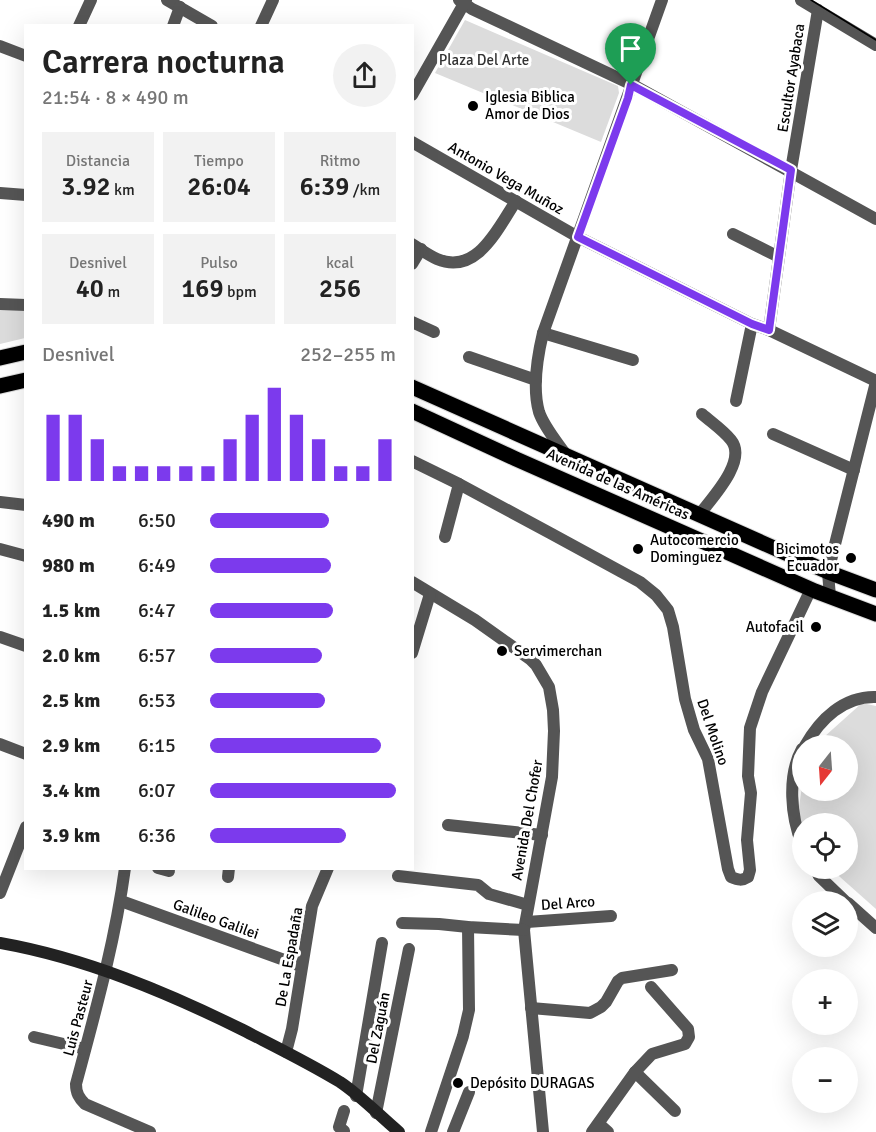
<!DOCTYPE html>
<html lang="es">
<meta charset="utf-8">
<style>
:root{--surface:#fff;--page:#f2f2f2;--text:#222;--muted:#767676;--accent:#7c3aed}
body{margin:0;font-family:Signika,sans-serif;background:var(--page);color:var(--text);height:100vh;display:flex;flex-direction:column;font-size:22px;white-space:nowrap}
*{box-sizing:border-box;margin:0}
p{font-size:20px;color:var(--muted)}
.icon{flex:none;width:33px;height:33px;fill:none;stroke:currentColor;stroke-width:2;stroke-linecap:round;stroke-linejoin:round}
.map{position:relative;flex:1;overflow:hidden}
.drawer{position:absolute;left:24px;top:24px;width:390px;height:846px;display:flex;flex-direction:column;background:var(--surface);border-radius:0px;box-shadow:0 6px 24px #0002}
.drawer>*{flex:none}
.needle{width:39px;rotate:197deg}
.fabs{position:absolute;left:792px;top:735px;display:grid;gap:12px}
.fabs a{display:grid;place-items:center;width:66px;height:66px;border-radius:50%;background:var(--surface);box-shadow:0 6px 24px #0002;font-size:30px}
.pin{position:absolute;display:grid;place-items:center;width:51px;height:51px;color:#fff;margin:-62px -26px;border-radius:50% 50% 50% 0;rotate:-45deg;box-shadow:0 0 6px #0007}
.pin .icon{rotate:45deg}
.round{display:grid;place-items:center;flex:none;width:63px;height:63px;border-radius:32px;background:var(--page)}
.overview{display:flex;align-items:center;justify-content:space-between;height:102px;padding:0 18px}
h1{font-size:33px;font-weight:600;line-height:45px}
.metrics{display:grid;grid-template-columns:repeat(3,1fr);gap:9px;height:102px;padding:6px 18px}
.metrics div{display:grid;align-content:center;border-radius:0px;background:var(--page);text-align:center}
.metrics b{font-size:26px;font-weight:600}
.metrics small{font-size:16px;font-weight:400}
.metrics p{font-size:16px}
.chart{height:168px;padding:12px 18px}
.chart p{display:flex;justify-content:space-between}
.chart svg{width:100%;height:108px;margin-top:6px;stroke:var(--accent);stroke-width:6}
ul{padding:0 18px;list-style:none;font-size:20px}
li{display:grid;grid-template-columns:96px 72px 1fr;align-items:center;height:45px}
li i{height:15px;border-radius:8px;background:var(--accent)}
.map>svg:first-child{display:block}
.green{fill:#dcdcdc}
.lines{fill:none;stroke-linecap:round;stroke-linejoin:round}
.primary-casing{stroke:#dbdbdb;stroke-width:17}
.street{stroke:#555;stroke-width:12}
.secondary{stroke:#222;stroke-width:12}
.primary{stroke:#000;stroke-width:15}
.tram{stroke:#000;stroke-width:1.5}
.route-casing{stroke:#fff;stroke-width:12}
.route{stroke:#7c3aed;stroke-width:8}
.poi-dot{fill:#000;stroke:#fff;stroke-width:2}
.labels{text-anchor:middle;stroke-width:6;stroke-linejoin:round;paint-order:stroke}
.park-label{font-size:15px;fill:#333;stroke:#fff}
.street-label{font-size:15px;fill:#000;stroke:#fff}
.poi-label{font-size:15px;fill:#000;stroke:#fff;text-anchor:start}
</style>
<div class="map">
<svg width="876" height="1132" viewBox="0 0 876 1132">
<rect width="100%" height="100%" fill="#fff"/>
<!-- green -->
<g class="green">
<polygon points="465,20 618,86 619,93 601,142 435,73"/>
<polygon points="0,308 25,309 25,338 0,344"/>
<polygon points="862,703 876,706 876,909 831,869 848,868 848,824 802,824 802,831 798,814 802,786 802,790 848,790 848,746 819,745 824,737"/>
</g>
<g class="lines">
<!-- primary casing -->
<g class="primary-casing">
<g id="primary">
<polyline points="0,358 26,352"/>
<polyline points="0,386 26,380"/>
<polyline points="412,387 828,572 876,590"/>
<polyline points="412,411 516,459 815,591 876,614"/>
</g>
</g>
<!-- street -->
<g class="street">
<polyline points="167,0 212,26"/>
<polyline points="459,0 472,9 635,86 876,219"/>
<polyline points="801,0 876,45"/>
<polyline points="79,26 91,0"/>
<polyline points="173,26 180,7"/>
<polyline points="261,26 273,0"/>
<polyline points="0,46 26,56"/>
<polyline points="412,95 466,0"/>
<polyline points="412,142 578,237 752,324 769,330 876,381"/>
<polyline points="0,193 26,195"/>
<polyline points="733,234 779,257"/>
<path d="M412 244C420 249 428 255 437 259 477 276 498 228 516 201"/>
<polyline points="412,264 421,249"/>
<polyline points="0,304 26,305"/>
<polyline points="412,322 434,332"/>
<polyline points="769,330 791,170 818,10"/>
<polyline points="543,333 633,360"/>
<polyline points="469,357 536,380"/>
<polyline points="736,401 752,324"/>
<polyline points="773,434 854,470"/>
<path d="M566 455C557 442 544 427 539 412 532 387 537 358 543 333L662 0"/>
<path d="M412 461 459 484 550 533 640 582 656 595 668 610 673 627 685 699 694 730 708 759 728 869 731 877C738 880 742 881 748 877L750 870 747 840 751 793 748 776 750 728 762 692 811 589"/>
<polyline points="0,502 26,505"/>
<path d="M699 515C711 499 748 461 731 440 723 430 711 422 702 414"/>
<polyline points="445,537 459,484"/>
<polyline points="0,549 26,556"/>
<polyline points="412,582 475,620 530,659 536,665 549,687 553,710 554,731 552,777 524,930 543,1132"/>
<polyline points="830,597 828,572 876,382"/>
<polyline points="0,637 26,646"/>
<polyline points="412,653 430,594"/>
<polyline points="0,744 26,754"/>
<path d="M805 746C820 719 844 696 876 697"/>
<path d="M802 749C787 776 791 817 802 844"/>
<polyline points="448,825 542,835"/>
<path d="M125 868C115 942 95 1013 76 1084 76 1093 79 1098 85 1104L150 1132"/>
<polyline points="158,868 169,871"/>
<polyline points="815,868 819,876 846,902"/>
<polyline points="398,876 478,885 489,894 528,905"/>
<polyline points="228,877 229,868"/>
<polyline points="0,893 26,827"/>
<polyline points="121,901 301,966"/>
<polyline points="848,903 876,928"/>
<polyline points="527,922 611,916"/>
<polyline points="402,923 439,924 468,927 524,930"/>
<polyline points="531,1008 590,1013 601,1007 606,1002 618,981 622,978 672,970"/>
<polyline points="34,1037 85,1049"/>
<polyline points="286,1052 292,1029 312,906 328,868"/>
<polyline points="635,1072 675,1111"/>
<polyline points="356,1096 382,943"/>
<polyline points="376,1113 409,949"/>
<polyline points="599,1124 608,1132"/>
<polyline points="344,1131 339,1127 344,1111"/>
<polyline points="431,1132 463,1036 469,1010 468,927"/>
<polyline points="453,1132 469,1092"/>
<polyline points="592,1132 635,1072 652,1054 685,1044 689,1037 688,1029 651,987"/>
</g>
<!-- secondary -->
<path class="secondary" d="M0 943C85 958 166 992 243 1030 276 1047 309 1063 340 1082 361 1096 380 1116 399 1132"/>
<!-- primary -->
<use href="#primary" class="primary"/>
<!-- tram -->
<polyline class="tram" points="811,0 876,40"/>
</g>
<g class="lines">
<!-- route casing -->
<g class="route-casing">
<polygon id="route" points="631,85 791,170 769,330 752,324 578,237 628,98"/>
</g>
<!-- route -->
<use href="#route" class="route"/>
</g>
<!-- markers -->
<g class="poi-dot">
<circle cx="473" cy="106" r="6"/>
<circle cx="638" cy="549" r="6"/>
<circle cx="851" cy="558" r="6"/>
<circle cx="816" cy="627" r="6"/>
<circle cx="502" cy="651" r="6"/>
<circle cx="458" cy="1083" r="6"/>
</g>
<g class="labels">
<!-- park labels -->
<g class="park-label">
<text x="484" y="65">Plaza Del Arte</text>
</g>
<!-- street labels -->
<g class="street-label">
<text transform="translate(791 78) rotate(-81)" y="5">Escultor Ayabaca</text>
<text transform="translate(506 178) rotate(30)" y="5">Antonio Vega Muñoz</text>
<text transform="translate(618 484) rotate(24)" y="5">Avenida de las Américas</text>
<text transform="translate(713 732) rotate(71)" y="5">Del Molino</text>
<text transform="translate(527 820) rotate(-80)" y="5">Avenida Del Chofer</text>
<text transform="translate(568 903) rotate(-4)" y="5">Del Arco</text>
<text transform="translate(216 919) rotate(20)" y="5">Galileo Galilei</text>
<text transform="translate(289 957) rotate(-80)" y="5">De La Espadaña</text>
<text transform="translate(78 1018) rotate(-75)" y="5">Luis Pasteur</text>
<text transform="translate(378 1028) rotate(-79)" y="5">Del Zaguán</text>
</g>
<!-- poi labels -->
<g class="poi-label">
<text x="485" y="102">Iglesia Biblica<tspan x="485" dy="17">Amor de Dios</tspan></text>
<text x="650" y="545">Autocomercio<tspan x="650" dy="17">Dominguez</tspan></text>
<text x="839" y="554" text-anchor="end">Bicimotos<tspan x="839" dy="17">Ecuador</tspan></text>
<text x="804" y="632" text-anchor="end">Autofacil</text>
<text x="514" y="656">Servimerchan</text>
<text x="470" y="1088">Depósito DURAGAS</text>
</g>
</g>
</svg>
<div class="fabs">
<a><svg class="needle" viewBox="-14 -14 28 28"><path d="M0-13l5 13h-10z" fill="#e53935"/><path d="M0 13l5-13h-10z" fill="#767676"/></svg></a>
<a><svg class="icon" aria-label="locate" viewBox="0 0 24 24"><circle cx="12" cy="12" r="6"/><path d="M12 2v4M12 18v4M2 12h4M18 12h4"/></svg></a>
<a><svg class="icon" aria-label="layers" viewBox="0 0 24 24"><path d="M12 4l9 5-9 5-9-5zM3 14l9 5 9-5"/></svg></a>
<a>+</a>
<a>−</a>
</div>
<div class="pin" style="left:631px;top:85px;background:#1e9e55"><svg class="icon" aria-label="arrive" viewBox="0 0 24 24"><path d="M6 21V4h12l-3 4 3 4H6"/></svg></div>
<section class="drawer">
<div class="overview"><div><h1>Carrera nocturna</h1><p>21:54 · 8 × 490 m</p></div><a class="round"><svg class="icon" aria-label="share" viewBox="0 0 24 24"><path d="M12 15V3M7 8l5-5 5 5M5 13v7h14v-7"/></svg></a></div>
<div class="metrics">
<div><p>Distancia</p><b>3.92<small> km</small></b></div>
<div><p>Tiempo</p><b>26:04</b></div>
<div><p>Ritmo</p><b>6:39<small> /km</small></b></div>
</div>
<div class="metrics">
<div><p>Desnivel</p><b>40<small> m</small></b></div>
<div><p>Pulso</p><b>169<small> bpm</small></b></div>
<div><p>kcal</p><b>256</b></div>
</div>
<div class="chart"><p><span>Desnivel</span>252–255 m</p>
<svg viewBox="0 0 160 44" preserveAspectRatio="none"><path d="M5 44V17M15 44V17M25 44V27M35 44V38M45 44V38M55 44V38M65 44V38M75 44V38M85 44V27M95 44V17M105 44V6M115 44V17M125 44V27M135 44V38M145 44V38M155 44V27"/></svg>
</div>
<ul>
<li><b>490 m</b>6:50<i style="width:64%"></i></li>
<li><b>980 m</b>6:49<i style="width:65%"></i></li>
<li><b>1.5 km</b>6:47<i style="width:66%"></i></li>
<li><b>2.0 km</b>6:57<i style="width:60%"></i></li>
<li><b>2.5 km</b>6:53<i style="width:62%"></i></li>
<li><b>2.9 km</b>6:15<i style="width:92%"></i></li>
<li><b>3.4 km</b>6:07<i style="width:100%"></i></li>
<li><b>3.9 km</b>6:36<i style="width:73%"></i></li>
</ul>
</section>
</div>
